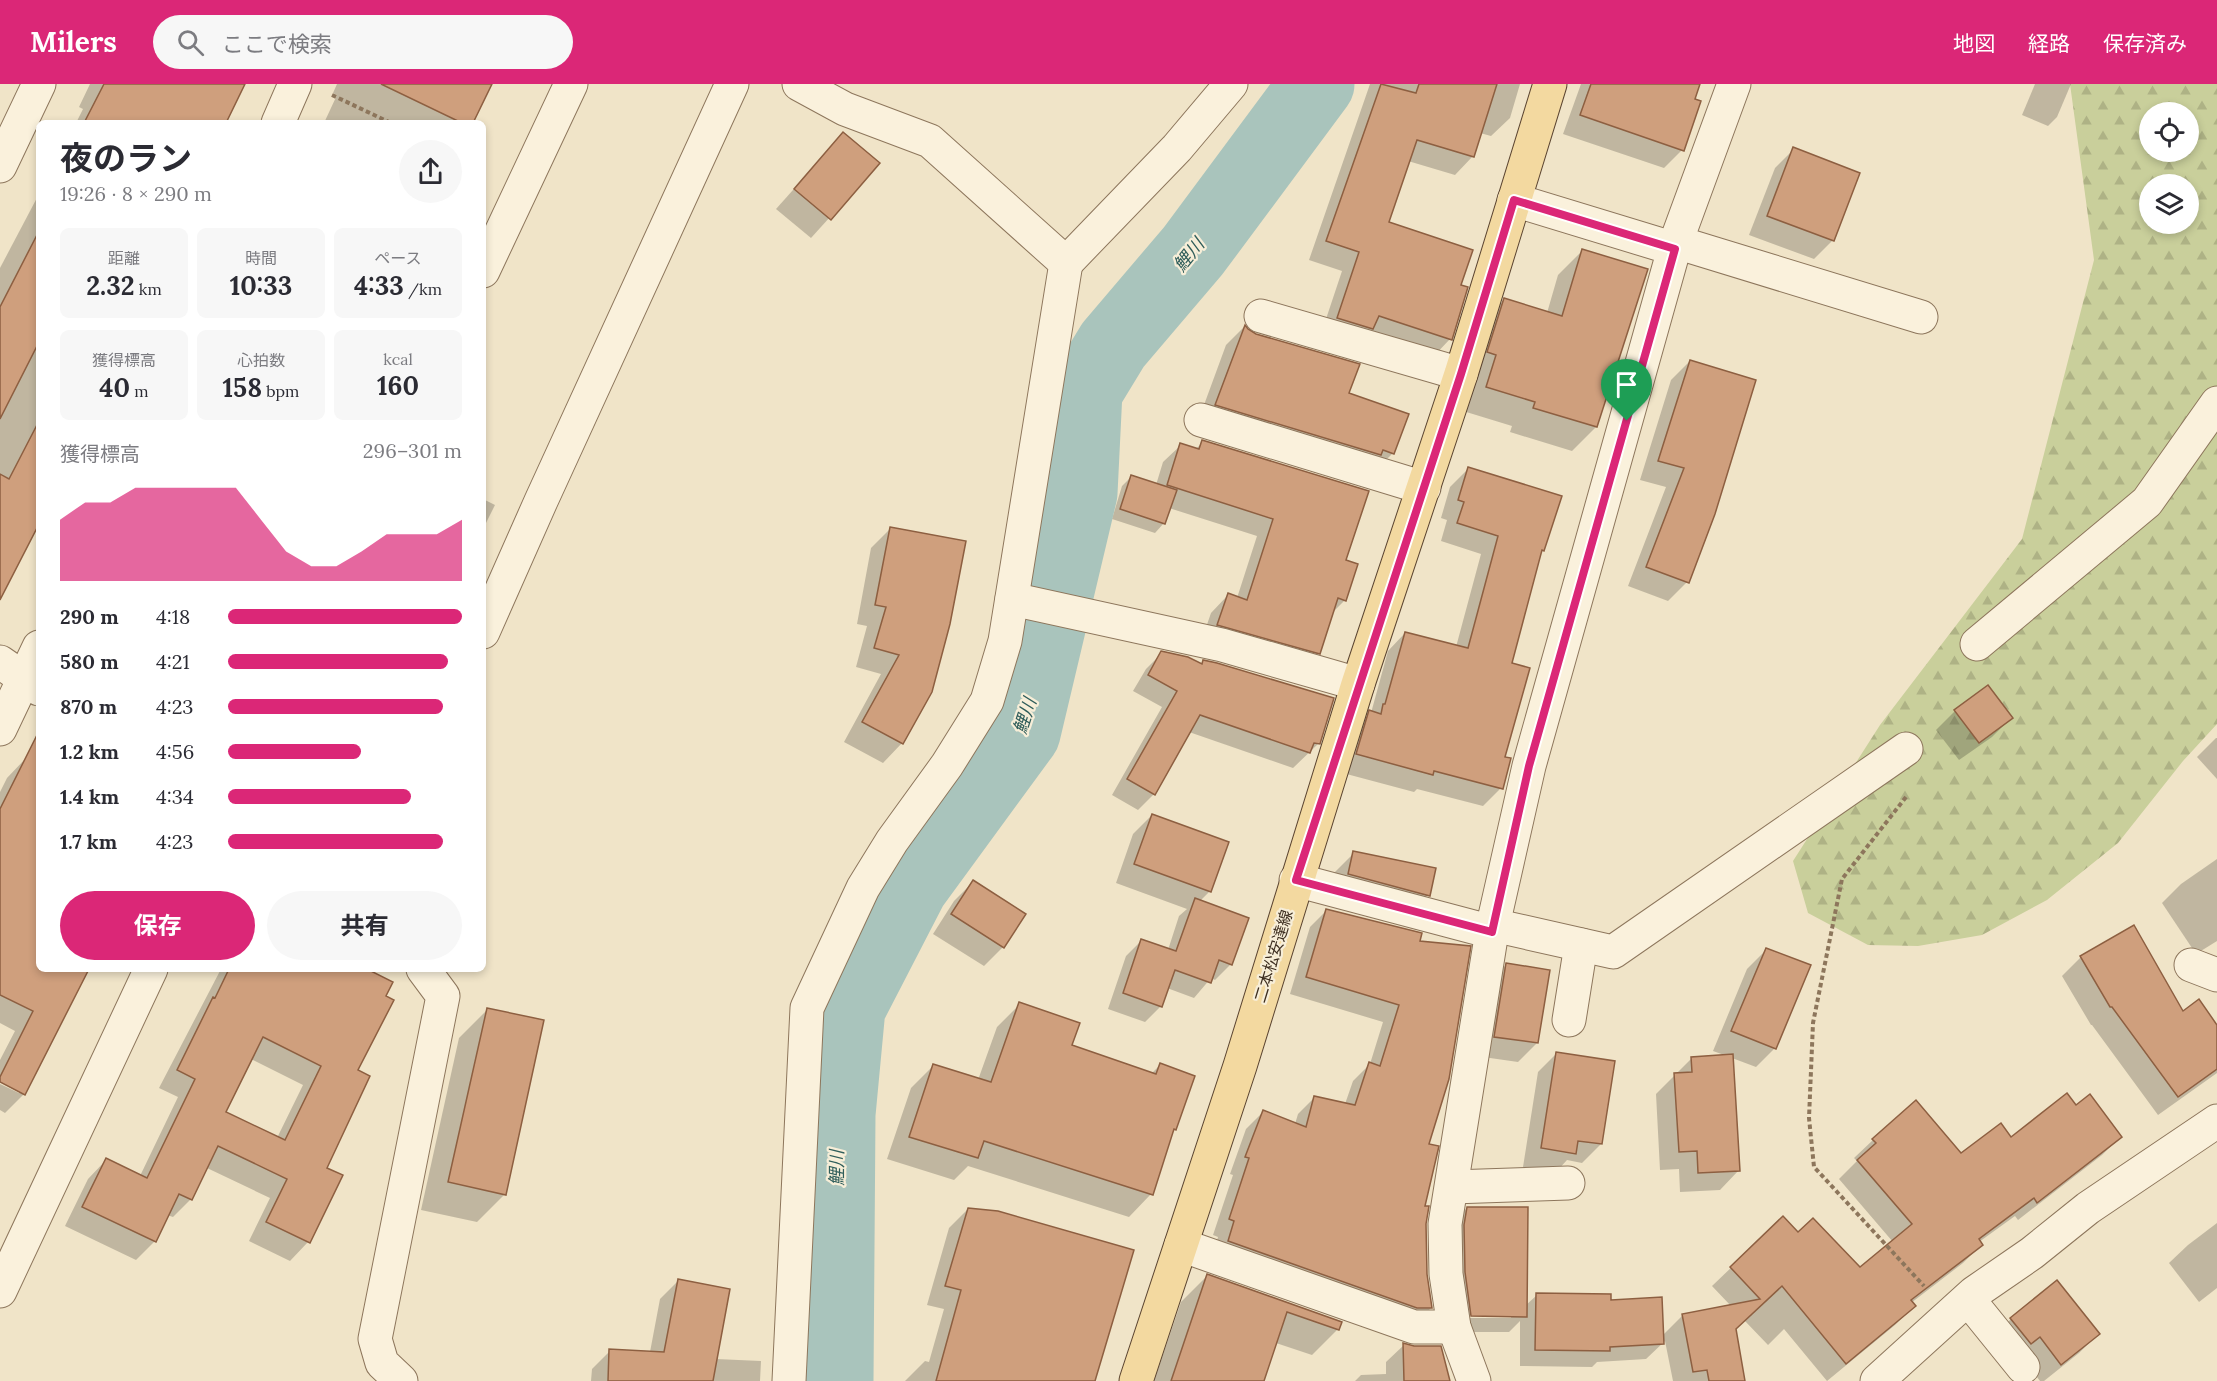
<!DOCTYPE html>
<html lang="ja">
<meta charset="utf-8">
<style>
:root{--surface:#fff;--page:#f7f7f7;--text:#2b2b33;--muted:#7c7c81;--accent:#db2777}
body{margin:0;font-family:Lora,"Noto Sans JP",serif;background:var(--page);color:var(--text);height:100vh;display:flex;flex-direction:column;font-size:22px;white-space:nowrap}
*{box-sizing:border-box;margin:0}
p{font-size:20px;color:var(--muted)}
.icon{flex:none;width:33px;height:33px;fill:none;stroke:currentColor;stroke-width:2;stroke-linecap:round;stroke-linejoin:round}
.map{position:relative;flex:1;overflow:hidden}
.sheet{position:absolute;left:36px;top:36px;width:450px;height:852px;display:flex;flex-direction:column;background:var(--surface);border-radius:9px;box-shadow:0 3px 9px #0003}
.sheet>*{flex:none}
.controls{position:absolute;left:2139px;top:18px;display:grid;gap:12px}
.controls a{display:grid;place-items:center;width:60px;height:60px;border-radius:50%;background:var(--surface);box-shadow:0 3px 9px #0003;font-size:30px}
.pin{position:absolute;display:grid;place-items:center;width:51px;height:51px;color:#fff;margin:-62px -26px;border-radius:50% 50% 50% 0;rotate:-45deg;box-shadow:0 0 6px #0007}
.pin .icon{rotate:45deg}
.round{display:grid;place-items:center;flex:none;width:63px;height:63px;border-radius:32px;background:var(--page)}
.head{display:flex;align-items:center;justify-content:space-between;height:102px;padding:0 24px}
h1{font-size:33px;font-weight:700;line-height:45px}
.stats{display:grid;grid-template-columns:repeat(3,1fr);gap:9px;height:102px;padding:6px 24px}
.stats div{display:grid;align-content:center;border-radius:9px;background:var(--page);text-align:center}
.stats b{font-size:26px;font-weight:700}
.stats small{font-size:16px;font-weight:400}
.stats p{font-size:16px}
.chart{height:168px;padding:12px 24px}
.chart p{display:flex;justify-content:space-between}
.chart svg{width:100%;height:108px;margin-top:6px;fill:var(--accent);opacity:.7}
.primary-button{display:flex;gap:12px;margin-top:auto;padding:12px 24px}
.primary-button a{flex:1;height:69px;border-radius:36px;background:var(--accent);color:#fff;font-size:24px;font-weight:700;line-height:69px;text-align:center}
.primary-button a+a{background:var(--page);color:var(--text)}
ul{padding:0 24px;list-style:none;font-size:20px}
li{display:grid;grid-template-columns:96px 72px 1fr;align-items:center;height:45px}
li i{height:15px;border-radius:8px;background:var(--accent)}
header{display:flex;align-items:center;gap:36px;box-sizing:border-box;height:84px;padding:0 30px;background:var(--accent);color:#fff}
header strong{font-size:28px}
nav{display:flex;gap:33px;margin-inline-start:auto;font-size:21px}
.search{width:420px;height:54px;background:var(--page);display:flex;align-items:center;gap:15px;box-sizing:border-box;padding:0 21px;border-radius:33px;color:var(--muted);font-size:22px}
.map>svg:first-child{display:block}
.forest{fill:url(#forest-firs);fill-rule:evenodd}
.shadow{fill:#0003;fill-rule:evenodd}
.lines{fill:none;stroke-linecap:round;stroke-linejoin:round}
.river{stroke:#a9c4bc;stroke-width:75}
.building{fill:#cf9f7d;stroke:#8d5f41;stroke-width:1.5;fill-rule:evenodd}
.minor-casing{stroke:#8d765c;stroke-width:35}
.major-casing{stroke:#5b4430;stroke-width:35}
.path{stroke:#8d765c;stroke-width:4;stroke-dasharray:4.5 3;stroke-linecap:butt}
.minor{stroke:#faf1dc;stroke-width:33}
.major{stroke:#f3d9a0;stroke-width:33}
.route-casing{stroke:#fff;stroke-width:12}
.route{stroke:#db2777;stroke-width:8}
.labels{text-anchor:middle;stroke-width:4.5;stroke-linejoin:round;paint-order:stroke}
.street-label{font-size:16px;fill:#3d2e20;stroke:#f7eed8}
.water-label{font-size:18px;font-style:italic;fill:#2f5d5a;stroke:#f7eed8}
</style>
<header>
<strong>Milers</strong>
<div class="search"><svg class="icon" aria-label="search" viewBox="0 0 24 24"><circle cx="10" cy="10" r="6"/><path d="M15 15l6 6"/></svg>ここで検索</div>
<nav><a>地図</a><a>経路</a><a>保存済み</a></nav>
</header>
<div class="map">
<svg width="2217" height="1297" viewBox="0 0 2217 1297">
<defs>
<pattern id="forest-firs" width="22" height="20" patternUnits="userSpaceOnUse" patternTransform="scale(1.5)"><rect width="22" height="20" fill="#c9cf9b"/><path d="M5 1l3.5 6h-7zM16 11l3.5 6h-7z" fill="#aeb285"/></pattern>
</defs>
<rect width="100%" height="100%" fill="#f0e4c8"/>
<!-- forest -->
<path class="forest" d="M2070 0H2217V640L2183 677 2118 759 2047 816 1982 851 1918 862 1868 861 1808 829 1793 777 1880 641 2022 455 2094 176ZM2150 28H2188V68H2150ZM2150 100H2188V140H2150Z"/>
<!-- shadow -->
<g class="shadow">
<polygon points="90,0 242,0 225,39 76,39 83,25 79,23"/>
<polygon points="337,0 476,0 471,39 324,39 337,11 333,9"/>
<polygon points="1370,0 1520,0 1510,34 1491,52 1480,49 1473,72 1455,91 1408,77 1387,139 1459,202 1450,255 1432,274 1320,253 1342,187 1309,176"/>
<polygon points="1581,0 1699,0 1693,15 1682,66 1664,84 1563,50"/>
<polygon points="2035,0 2071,0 2057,33 2048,42 2022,31"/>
<polygon points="843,50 878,80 811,154 776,125"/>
<polygon points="1794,65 1833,156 1814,175 1749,151 1775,84"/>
<polygon points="39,110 39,435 0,513 0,184"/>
<polygon points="1583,166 1596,343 1572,367 1510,348 1512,342 1463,327 1480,240 1504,216 1547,229 1558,191"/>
<polygon points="1244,243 1247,246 1347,309 1393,369 1374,388 1197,340 1226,261"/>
<polygon points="1690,277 1687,498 1668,517 1628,502 1666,403 1640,396 1671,296"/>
<polygon points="1203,358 1344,477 1345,516 1331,530 1319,569 1301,586 1201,558 1211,529 1228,511 1237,514 1257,452 1169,424 1164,439 1155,449 1112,435 1122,402 1131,393 1156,401 1163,378 1181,361 1195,366"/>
<polygon points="1468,385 1543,466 1540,469 1510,580 1501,704 1483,722 1417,705 1414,708 1339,688 1352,646 1371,629 1388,567 1405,549 1456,563 1481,470 1441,457 1447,436 1441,434 1450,403"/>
<polygon points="483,415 495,421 483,445"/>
<polygon points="890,445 930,607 902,659 883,679 844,658 881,590 856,583 867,542 857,540 871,464"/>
<polygon points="1162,569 1200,581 1204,578 1318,660 1293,684 1189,648 1154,710 1138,726 1112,711 1162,623 1133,607 1146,585"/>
<polygon points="1955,627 2011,634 1992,653 1959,676 1936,646"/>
<polygon points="2216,654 2217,654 2217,695 2197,673"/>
<polygon points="26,674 39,681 39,885 87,885 24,1010 5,1029 0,1026 0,1000 19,1009 19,1006 0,996 0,976 15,947 0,939 0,708 7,694"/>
<polygon points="1152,731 1210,807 1199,818 1231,880 1215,896 1211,894 1194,914 1167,904 1161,922 1145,938 1108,925 1126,872 1141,857 1168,866 1179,832 1187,825 1116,799 1133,750"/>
<polygon points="1354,769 1428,811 1409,830 1330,809 1335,788"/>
<polygon points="2217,775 2217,857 2196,870 2162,819 2181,800"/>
<polygon points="973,798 1003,863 984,882 933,850 954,817"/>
<polygon points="1326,827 1418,859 1423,1124 1426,1190 1431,1224 1414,1240 1212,1174 1218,1153 1213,1151 1233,1091 1230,1090 1246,1045 1263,1028 1295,1040 1298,1030 1315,1013 1345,1020 1353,997 1370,980 1383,938 1290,910 1310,843"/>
<polygon points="1766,866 1775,964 1756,983 1732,974 1739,1086 1720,1106 1680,1108 1679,1085 1660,1086 1656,1010 1692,974 1727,972 1713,967 1747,885"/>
<polygon points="2081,873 2183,929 2217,944 2217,989 2158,1031 2092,941 2091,941 2062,892"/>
<polygon points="1506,881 1537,959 1518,978 1476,972 1487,900"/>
<path d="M221 885H364L356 987 325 1084 308 1158 290 1177 249 1157 270 1114 207 1084 191 1115 173 1133 167 1131 155 1157 136 1176 65 1142 88 1095 106 1076 140 1092 178 1013 159 1004ZM251 975 303 1001 277 1054 224 1029Z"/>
<polygon points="1020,920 1071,962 1151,990 1160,981 1175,1045 1171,1049 1151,1110 1129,1133 968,1082 954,1096 887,1075 911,1004 933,982 978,996 997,943"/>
<polygon points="487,926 505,1110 477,1138 421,1126 459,954"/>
<polygon points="1557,969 1601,1060 1582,1079 1567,1076 1556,1088 1523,1083 1538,988"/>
<path d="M2075 1023 2120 1053 2102 1071 2018 1136 2015 1132 1979 1158 1981 1161 1963 1179 1911 1219 1914 1222 1895 1241 1827 1297 1784 1245 1768 1261 1744 1236 1734 1246 1744 1297H1673L1665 1257 1646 1275 1597 1278 1592 1283 1520 1282V1237L1509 1248H1456L1451 1140 1467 1124 1525 1222 1537 1211 1609 1218 1662 1252 1682 1232 1731 1222 1712 1202 1783 1134 1798 1150 1860 1185 1893 1158 1839 1095 1857 1077 1854 1074 1873 1056 1960 1071 2011 1055ZM1464 1231H1511V1234H1464Z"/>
<polygon points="968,1125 1093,1297 905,1297 925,1277 929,1278 944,1225 927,1221 949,1144"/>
<polygon points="2217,1139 2217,1204 2199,1218 2169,1179 2188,1161"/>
<polygon points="1207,1192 1338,1245 1312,1271 1276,1259 1263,1297 1154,1297 1181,1218"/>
<polygon points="678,1197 716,1275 761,1277 760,1297 591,1297 592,1285 610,1267 650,1268 660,1215"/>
<polygon points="2057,1198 2098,1250 2079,1269 2044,1297 2040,1297 2020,1271 1992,1254 2011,1235"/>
<polygon points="1404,1261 1448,1297 1355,1297 1361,1291 1386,1290 1386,1278"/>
</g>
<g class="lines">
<!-- river -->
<polyline class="river" points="836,1297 838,1030 848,924 911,802 1023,649 1080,409 1085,307 1113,261 1193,167 1317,0"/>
</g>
<!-- building -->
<g class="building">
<polygon points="104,0 245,0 226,39 84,39"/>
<polygon points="381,0 492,0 473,39 462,39"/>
<polygon points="1381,0 1416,9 1419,0 1497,0 1474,73 1417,56 1389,138 1473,166 1461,201 1468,203 1452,256 1379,232 1373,245 1337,234 1359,168 1326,157"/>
<polygon points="1591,0 1700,0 1695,15 1701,17 1684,67 1580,31"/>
<polygon points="843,48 880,79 831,136 794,105"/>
<polygon points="1793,63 1860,89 1834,157 1767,132"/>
<polygon points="39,147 39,258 0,335 0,223"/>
<polygon points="1582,165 1648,185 1597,343 1533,324 1535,318 1486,303 1496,271 1487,268 1504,214 1562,232"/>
<polygon points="1245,241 1248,245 1256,250 1360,280 1349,309 1409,330 1394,370 1383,366 1381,371 1215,321"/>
<polygon points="1690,276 1756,296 1715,430 1689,499 1646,483 1684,384 1658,377"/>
<polygon points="39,337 39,440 0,516 0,390 9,395"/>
<polygon points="1202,356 1369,407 1346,476 1358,480 1346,517 1338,514 1320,570 1217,541 1228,509 1247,516 1273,435 1167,401 1180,359 1199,365"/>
<polygon points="1468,383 1562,412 1544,467 1542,466 1512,579 1530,584 1505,673 1511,674 1503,705 1434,687 1433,691 1356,670 1369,626 1381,630 1383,620 1385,620 1405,548 1468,564 1498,452 1457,439 1464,418 1458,416"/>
<polygon points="1131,391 1177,406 1165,440 1120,425"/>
<polygon points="890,443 966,457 950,540 932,608 903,660 862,638 899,571 874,564 886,523 875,521"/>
<polygon points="1161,567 1188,573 1202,580 1203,576 1217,579 1334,614 1320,660 1314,659 1310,669 1200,631 1155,711 1127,695 1177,607 1148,591"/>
<polygon points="1988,601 2013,634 1979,659 1954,626"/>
<polygon points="39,647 39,885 89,885 25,1011 0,998 0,993 33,927 0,911 0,725"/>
<polygon points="1152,730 1229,758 1211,808 1134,780"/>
<polygon points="1353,767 1436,784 1430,812 1348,790"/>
<polygon points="973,796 1026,830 1004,864 951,830"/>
<polygon points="1195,814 1249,834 1232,881 1219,876 1211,899 1175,886 1162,923 1123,909 1141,855 1176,867"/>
<polygon points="1326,825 1422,849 1420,857 1471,862 1449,995 1429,1060 1439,1062 1425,1122 1429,1122 1426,1140 1427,1190 1432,1224 1417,1224 1228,1157 1234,1137 1229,1135 1249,1074 1245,1073 1263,1026 1306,1043 1314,1012 1355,1021 1369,978 1380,982 1399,921 1306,893"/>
<polygon points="2134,841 2183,927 2199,915 2217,941 2217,985 2178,1013 2112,923 2110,923 2080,872"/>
<polygon points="1766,864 1811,881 1776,965 1731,947"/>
<polygon points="1506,879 1550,886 1538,959 1494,953"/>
<path d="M229 885H367L393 898 386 912 394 916 358 986 370 992 327 1084 343 1091 310 1159 266 1138 287 1095 218 1062 192 1116 179 1110 156 1158 82 1123 106 1074 147 1094 195 995 177 986 213 913 215 914ZM263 953 321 982 285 1056 226 1028Z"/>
<polygon points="1019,918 1080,939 1072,961 1156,990 1160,979 1195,992 1176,1046 1174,1045 1153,1111 984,1057 978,1074 909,1053 933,980 991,998"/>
<polygon points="487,924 544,936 506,1111 448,1098"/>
<polygon points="1556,968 1615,977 1602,1060 1578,1057 1576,1070 1541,1064"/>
<polygon points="1733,970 1740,1087 1698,1089 1697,1067 1679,1068 1674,989 1692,988 1691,973"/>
<polygon points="2067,1009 2076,1021 2090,1010 2122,1053 2037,1119 2034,1114 1979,1155 1983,1161 1911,1216 1916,1222 1846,1280 1782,1202 1736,1245 1745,1297 1709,1297 1707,1286 1693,1288 1682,1230 1760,1215 1730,1183 1783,1132 1798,1148 1813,1134 1860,1183 1912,1140 1857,1076 1876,1059 1872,1055 1916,1016 1961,1069 2001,1039 2011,1053"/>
<polygon points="1467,1123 1528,1123 1527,1233 1471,1232 1465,1188 1464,1141"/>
<polygon points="968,1124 998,1127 1134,1166 1095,1297 936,1297 961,1206 945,1202"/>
<polygon points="1207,1190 1342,1238 1339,1246 1287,1228 1264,1297 1171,1297"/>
<polygon points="678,1195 730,1205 713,1297 608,1297 609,1265 664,1268"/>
<polygon points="2057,1196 2100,1250 2061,1281 2040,1253 2031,1260 2010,1234"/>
<polygon points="1536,1209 1611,1210 1611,1216 1662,1213 1664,1260 1610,1263 1610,1267 1535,1266"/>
<polygon points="1403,1259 1414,1262 1441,1262 1450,1297 1404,1297"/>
</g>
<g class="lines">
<!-- minor casing -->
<g class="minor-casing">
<g id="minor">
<polyline points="278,39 295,0"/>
<polyline points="0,82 39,0"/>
<polyline points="1514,116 1675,165"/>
<polyline points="1676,158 1921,233"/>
<polyline points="1066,179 1177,64 1231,0"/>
<polyline points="483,187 571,0"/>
<polyline points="1261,232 1461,290"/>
<polyline points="1201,336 1424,404"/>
<polyline points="1012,515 1222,561 1358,600"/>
<polyline points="483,548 541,417 732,0"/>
<polyline points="1977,560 2147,418 2217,319"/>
<polyline points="0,578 39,605"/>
<polyline points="0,645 39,563"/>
<polyline points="1296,796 1492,848"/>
<polyline points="1493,841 1613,868 1906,665"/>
<polyline points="2191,881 2217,891"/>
<polyline points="1569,936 1581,861"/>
<polyline points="1452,1103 1568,1099"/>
<polyline points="1181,1161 1414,1243 1454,1243"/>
<polyline points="0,1207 151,885"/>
<polyline points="1968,1215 2023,1283"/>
<polyline points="401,1297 382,1279 375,1255 443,912 423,885"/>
<polyline points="789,1297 807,924 863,804 892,757 947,681 987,617 1005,557 1066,179 930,57 845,25 799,0"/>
<polyline points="1474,1297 1454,1243 1446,1190 1445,1140 1493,841 1529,682 1676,158 1734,0"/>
<polyline points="1877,1297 1974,1209 2032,1169 2088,1124 2217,1037"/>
</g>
</g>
<!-- major casing -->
<g class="major-casing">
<polyline id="major" points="1136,1297 1240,982 1358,600 1461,290 1550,0"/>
</g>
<!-- path -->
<g class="path">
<polyline points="332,11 391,39"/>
<polyline points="1906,713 1842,795 1813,939 1809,1034 1814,1083 1924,1202"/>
</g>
<!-- minor -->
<use href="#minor" class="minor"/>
<!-- major -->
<use href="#major" class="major"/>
</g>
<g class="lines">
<!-- route casing -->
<g class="route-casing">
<polygon id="route" points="1514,116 1675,165 1529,682 1492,848 1296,796 1461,290"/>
</g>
<!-- route -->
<use href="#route" class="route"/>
</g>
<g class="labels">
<!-- street labels -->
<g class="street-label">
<text transform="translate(1273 872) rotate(-73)" y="6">二本松安達線</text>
</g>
<!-- water labels -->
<g class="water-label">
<text transform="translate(1189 171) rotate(-51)" y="6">鯉川</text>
<text transform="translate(1025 632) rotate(-72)" y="6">鯉川</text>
<text transform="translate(837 1084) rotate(-90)" y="6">鯉川</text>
</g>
</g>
</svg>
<div class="controls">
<a><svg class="icon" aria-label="locate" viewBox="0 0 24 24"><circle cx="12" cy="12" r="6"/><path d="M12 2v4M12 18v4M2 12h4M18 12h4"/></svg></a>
<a><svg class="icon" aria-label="layers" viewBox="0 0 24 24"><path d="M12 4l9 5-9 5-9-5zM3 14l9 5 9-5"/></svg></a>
</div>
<div class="pin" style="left:1627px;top:337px;background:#1e9e55"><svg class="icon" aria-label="arrive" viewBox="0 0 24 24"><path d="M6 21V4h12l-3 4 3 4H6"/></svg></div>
<section class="sheet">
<div class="head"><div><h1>夜のラン</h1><p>19:26 · 8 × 290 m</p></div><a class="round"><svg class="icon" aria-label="share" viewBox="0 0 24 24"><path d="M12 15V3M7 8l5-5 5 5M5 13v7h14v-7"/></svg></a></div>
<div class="stats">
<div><p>距離</p><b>2.32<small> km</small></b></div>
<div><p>時間</p><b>10:33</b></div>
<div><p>ペース</p><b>4:33<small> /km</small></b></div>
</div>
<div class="stats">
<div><p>獲得標高</p><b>40<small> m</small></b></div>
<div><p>心拍数</p><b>158<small> bpm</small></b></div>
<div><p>kcal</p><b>160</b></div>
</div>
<div class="chart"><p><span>獲得標高</span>296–301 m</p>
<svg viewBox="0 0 160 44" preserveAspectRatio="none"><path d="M0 44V19L10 12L20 12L30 6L40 6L50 6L60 6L70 6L80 19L90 32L100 38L110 38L120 32L130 25L140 25L150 25L160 19V44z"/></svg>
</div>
<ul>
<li><b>290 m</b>4:18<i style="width:100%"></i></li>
<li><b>580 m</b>4:21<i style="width:94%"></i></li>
<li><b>870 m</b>4:23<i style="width:92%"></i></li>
<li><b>1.2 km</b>4:56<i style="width:57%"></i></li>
<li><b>1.4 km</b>4:34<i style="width:78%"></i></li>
<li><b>1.7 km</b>4:23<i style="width:92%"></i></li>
</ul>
<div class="primary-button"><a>保存</a><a>共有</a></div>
</section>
</div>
